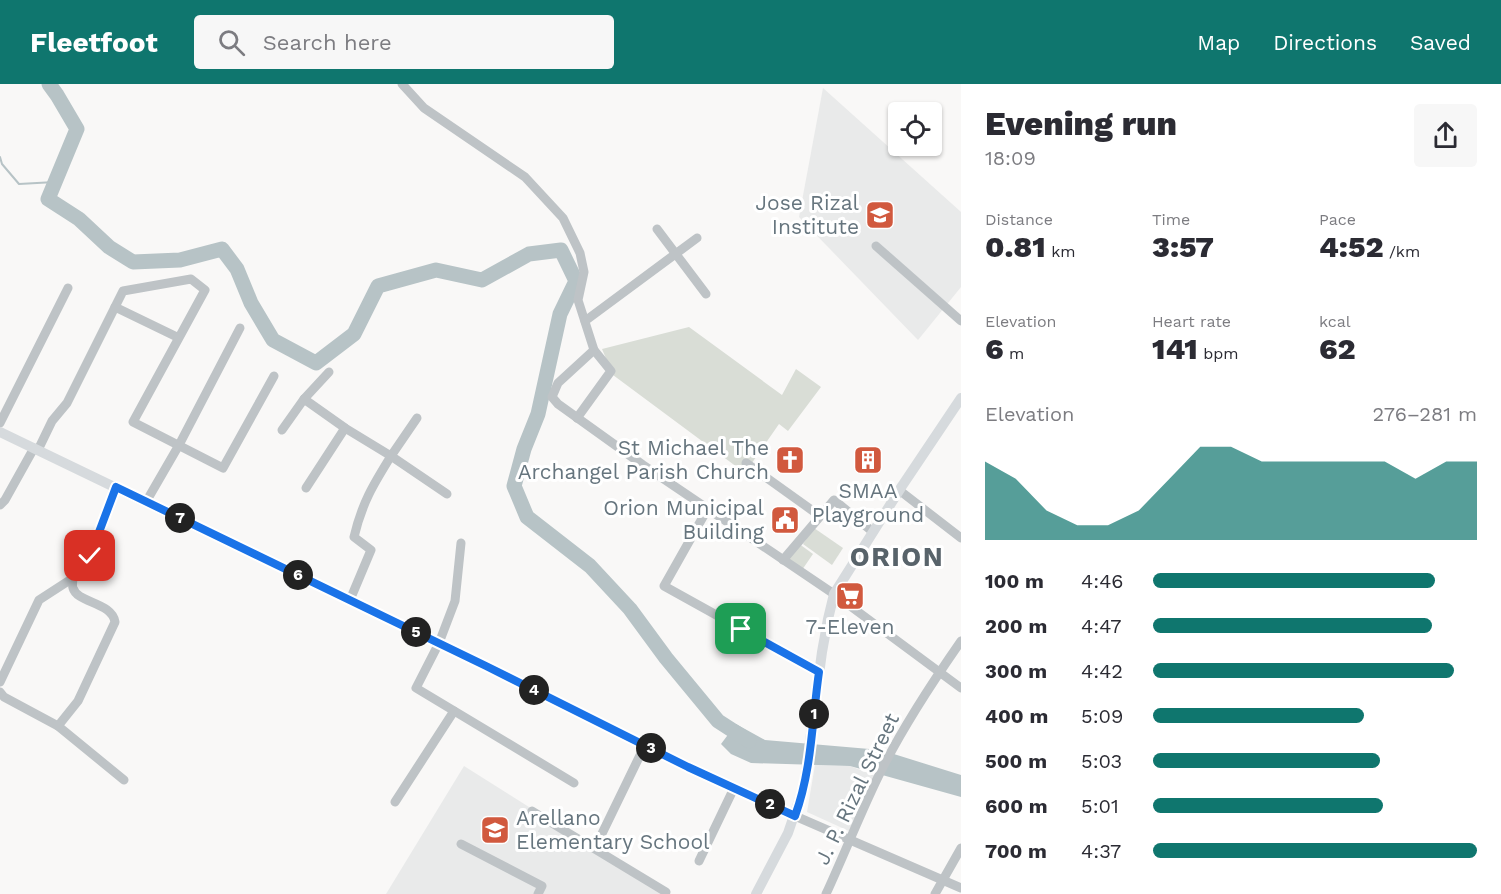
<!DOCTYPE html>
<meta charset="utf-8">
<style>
:root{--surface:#fff;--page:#f7f7f7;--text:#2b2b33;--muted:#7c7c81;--accent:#0f766e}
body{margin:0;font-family:"Work Sans",sans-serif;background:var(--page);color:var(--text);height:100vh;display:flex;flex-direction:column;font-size:22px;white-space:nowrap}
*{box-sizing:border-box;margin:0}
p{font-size:20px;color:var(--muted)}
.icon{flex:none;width:33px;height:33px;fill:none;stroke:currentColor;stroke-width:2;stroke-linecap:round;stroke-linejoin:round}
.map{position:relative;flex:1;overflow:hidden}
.panel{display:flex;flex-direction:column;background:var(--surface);width:540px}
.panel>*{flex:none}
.controls{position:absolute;left:888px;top:18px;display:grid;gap:12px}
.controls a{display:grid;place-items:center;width:54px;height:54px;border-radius:6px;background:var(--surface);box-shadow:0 2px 4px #0004;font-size:30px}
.pin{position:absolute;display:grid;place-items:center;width:51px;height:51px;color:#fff;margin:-26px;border-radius:12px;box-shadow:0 3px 9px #0006}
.km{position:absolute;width:30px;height:30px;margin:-15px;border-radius:50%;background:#222;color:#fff;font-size:16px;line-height:30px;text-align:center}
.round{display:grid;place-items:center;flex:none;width:63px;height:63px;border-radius:6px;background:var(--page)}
.overview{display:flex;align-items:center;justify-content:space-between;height:102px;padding:0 24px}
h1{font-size:33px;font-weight:800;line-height:45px}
.metrics{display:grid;grid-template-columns:repeat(3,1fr);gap:9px;height:102px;padding:6px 24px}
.metrics div{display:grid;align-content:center}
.metrics b{font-size:30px;font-weight:800}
.metrics small{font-size:16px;font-weight:400}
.metrics p{font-size:16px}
.chart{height:168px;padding:12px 24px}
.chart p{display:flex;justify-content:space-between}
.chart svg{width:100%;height:108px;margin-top:6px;fill:var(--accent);opacity:.7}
ul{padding:0 24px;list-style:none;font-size:20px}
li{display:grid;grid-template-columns:96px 72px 1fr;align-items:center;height:45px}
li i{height:15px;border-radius:8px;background:var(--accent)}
header{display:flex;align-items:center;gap:36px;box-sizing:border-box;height:84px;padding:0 30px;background:var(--accent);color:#fff}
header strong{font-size:28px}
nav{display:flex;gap:33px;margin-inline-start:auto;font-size:21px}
.search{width:420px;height:54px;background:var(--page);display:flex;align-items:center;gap:15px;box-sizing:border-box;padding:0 21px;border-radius:6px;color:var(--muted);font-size:22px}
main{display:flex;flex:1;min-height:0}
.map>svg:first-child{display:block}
.built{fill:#e9eaea}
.green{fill:#d9ddd6}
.water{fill:#b7c3c6}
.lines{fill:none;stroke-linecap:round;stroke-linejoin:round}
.stream{stroke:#b7c3c6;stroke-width:2}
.river{stroke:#b7c3c6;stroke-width:15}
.minor{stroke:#bec3c6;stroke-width:9}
.major{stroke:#d6dadd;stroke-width:10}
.route-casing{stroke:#fff;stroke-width:12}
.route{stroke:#1a73e8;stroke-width:8}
.labels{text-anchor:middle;stroke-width:6;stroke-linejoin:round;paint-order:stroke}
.poi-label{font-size:21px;fill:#66757e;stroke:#fff;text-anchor:end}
.street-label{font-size:21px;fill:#66757e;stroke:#fff}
.district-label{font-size:27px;font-weight:bold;letter-spacing:1.5px;fill:#58636a;stroke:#fff}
</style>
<header>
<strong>Fleetfoot</strong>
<div class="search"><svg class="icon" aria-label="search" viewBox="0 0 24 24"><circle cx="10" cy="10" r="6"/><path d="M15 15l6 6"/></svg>Search here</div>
<nav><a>Map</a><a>Directions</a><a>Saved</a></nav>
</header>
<main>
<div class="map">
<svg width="961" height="810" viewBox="0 0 961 810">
<rect width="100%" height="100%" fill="#f9f8f7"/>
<!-- built -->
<g class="built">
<polygon points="823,4 961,128 961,203 918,256 799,133"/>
<polygon points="815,681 850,682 876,692 851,748 807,728"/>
<polygon points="464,682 667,810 386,810"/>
</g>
<!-- green -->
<g class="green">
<polygon points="689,243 782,311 796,285 821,303 788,347 779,340 745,389 613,291 602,265"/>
<polygon points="814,444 843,464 832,481 803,460"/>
<polygon points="798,459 813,470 802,486 787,474"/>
</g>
<!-- water -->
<polygon class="water" points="736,640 765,656 881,666 961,691 961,713 850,682 751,679 731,670 721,660"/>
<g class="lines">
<!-- stream -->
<polyline class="stream" points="0,73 2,80 19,100 55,98"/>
<!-- river -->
<polyline class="river" points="49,0 57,11 77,45 48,115 79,135 109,163 133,178 180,176 222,165 237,185 251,219 273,256 316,279 354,250 378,202 436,186 482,196 529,170 561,166 576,197 560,230 538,330 524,365 514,402 527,433 590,482 630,525 666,574 718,637 749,657"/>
<!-- minor -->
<g class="minor">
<polyline points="402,0 424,24 525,93 563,134 580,169 584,188 578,216 594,266 611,287 577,334"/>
<polyline points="657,145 706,210"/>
<polyline points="876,162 961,237"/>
<polyline points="115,223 177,253"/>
<polyline points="585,237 697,154"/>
<polyline points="594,266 558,299 552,313 558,320 643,381 834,510 961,604"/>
<path d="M304 315 345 344 391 372C373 401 362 419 354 453L371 466 350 516"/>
<polyline points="417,334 391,372 447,410"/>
<polyline points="0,339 68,204"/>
<polyline points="282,346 304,315 329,288"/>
<polyline points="38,366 52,337 67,319 123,207 191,195 205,206 133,338 223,384 274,292"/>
<polyline points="746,379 820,432"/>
<polyline points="306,404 345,344"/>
<polyline points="899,406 961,454"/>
<polyline points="146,418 179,361 240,244"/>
<polyline points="0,421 5,416 34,364"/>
<polyline points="708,424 664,502 819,588"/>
<polyline points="461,459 455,517 439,559 416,604 574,699"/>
<polyline points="783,476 834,416 873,448"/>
<polyline points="0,598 39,516 76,492 88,476 116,403"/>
<polyline points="0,608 4,613 58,642 124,696"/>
<path d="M58 642 78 617 115 538C112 518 77 519 73 504 72 502 73 495 73 493"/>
<polyline points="395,718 454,627"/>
<polyline points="532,727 666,808"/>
<polyline points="795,732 961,804"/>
<polyline points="461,760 542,802 538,810"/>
<polyline points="595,764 645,661"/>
<polyline points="699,777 734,704"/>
<path d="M826 810C844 771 860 730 879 691 902 644 931 600 961 557"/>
<polyline points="935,810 961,764"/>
</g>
<!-- major -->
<g class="major">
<polyline points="0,348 486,582 688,683 795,732"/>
<polyline points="756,810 788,749 804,702 822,568 828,535 834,510 902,402 961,314"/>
</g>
</g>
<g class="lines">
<!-- route casing -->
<g class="route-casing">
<path id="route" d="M90 472 116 403 486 582 688 683 795 732C812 686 812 636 819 588L741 545"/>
</g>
<!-- route -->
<use href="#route" class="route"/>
</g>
<!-- icons -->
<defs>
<g id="school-square" transform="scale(1.5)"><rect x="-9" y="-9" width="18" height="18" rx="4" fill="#d1593e" stroke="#fff"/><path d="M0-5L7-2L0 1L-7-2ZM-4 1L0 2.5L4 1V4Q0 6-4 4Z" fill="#fff"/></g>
<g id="church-square" transform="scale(1.5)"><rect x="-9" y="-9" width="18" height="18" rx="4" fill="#d1593e" stroke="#fff"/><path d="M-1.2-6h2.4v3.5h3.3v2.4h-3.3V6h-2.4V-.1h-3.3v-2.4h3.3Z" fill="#fff"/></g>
<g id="building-square" transform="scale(1.5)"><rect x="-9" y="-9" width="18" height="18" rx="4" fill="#d1593e" stroke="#fff"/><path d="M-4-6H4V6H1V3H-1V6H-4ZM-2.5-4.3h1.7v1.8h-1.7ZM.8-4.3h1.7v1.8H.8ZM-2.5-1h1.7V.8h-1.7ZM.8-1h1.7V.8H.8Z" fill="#fff"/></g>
<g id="civic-square" transform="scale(1.5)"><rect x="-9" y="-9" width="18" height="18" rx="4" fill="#d1593e" stroke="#fff"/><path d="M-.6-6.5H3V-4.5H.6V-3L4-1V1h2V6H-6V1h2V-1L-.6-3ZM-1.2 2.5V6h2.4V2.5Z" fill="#fff"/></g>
<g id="supermarket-square" transform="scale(1.5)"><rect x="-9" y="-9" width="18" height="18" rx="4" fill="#d1593e" stroke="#fff"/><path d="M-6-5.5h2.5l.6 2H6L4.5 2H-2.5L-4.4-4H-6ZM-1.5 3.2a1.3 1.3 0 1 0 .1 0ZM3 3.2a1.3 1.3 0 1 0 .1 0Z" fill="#fff"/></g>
</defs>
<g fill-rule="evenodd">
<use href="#school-square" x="880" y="131"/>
<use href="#church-square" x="790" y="376"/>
<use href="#building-square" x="868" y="376"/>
<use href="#civic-square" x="785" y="436"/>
<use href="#supermarket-square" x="850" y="512"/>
<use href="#school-square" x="495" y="746"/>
</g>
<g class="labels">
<!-- poi labels -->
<g class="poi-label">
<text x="859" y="126">Jose Rizal<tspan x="859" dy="24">Institute</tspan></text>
<text x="769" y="371">St Michael The<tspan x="769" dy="24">Archangel Parish Church</tspan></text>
<text x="868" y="414" text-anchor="middle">SMAA<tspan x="868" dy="24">Playground</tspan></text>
<text x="764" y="431">Orion Municipal<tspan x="764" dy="24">Building</tspan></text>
<text x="850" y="550" text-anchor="middle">7-Eleven</text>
<text x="516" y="741" text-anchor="start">Arellano<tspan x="516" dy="24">Elementary School</tspan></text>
</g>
<!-- street labels -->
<g class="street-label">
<text transform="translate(857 705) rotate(-64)" y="7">J. P. Rizal Street</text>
</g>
<!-- district labels -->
<g class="district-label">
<text x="897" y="482">ORION</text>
</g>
</g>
</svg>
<div class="controls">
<a><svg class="icon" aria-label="locate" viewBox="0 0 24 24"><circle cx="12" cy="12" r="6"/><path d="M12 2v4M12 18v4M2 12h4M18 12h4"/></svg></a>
</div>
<div class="pin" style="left:741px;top:545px;background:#1e9e55"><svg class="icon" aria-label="arrive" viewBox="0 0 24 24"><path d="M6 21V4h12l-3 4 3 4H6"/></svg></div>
<div class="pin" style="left:90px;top:472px;background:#d93025"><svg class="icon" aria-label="check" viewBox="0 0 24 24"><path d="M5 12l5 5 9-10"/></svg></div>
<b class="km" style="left:814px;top:630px">1</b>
<b class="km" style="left:770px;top:720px">2</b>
<b class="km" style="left:651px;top:664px">3</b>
<b class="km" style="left:534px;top:606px">4</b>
<b class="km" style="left:416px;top:548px">5</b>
<b class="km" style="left:298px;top:491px">6</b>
<b class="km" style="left:180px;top:434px">7</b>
</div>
<section class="panel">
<div class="overview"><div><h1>Evening run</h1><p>18:09</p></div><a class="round"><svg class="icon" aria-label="share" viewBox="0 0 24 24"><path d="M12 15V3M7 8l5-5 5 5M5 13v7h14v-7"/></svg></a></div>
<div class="metrics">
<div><p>Distance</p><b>0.81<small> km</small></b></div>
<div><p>Time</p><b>3:57</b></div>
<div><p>Pace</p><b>4:52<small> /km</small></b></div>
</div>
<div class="metrics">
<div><p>Elevation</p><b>6<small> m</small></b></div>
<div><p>Heart rate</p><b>141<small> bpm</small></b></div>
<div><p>kcal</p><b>62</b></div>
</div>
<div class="chart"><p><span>Elevation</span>276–281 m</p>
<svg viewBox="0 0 160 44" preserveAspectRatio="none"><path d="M0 44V12L10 19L20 32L30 38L40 38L50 32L60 19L70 6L80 6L90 12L100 12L110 12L120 12L130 12L140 19L150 12L160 12V44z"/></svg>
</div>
<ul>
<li><b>100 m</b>4:46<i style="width:87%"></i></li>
<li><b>200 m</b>4:47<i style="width:86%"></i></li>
<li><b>300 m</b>4:42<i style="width:93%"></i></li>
<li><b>400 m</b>5:09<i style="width:65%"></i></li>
<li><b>500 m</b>5:03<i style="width:70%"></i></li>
<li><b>600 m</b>5:01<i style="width:71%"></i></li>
<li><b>700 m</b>4:37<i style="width:100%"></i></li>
</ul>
</section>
</main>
